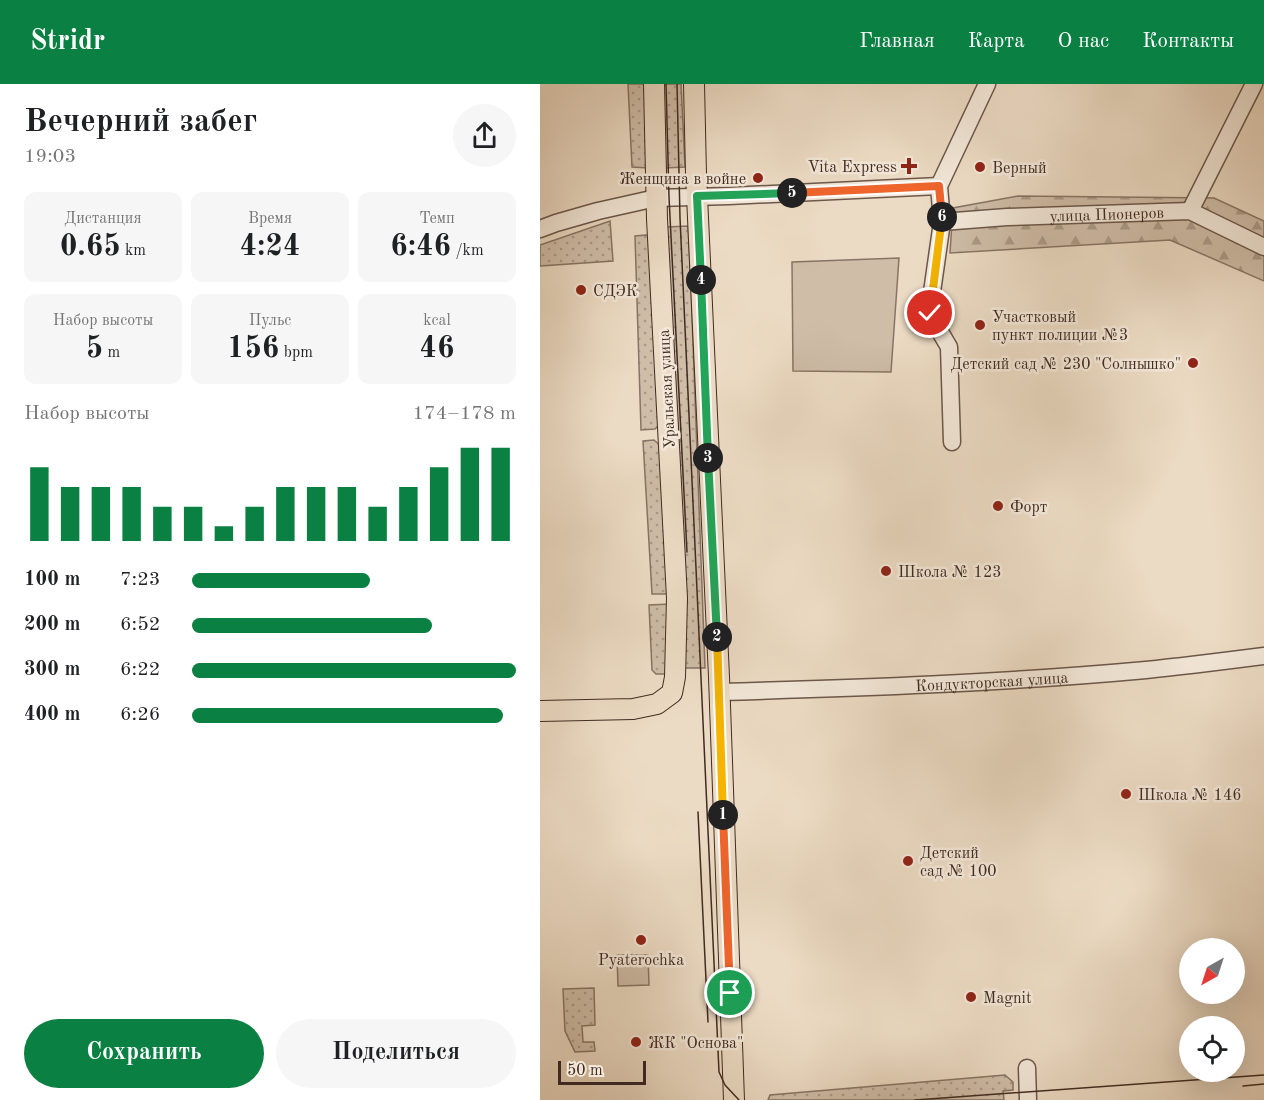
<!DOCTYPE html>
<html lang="ru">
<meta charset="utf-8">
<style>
:root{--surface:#fff;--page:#f6f6f6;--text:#202124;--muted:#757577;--accent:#0b8043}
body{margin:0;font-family:"Old Standard TT",serif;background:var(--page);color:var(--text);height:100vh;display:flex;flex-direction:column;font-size:22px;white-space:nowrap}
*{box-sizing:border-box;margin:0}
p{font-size:20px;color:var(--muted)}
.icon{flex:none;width:33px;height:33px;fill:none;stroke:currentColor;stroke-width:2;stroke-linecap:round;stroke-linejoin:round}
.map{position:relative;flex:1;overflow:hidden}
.details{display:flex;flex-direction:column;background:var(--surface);width:540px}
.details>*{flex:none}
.needle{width:39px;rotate:219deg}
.fabs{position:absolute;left:639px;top:854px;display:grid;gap:12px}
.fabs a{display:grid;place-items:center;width:66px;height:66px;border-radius:50%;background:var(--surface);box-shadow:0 6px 24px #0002;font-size:30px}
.scale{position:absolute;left:18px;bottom:15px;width:88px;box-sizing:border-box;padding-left:6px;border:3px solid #412b21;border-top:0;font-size:16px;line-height:21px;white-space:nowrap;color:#412b21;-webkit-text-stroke:4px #f3e8d9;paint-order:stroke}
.pin{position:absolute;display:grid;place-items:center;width:51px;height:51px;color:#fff;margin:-26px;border:3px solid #fff;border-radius:50%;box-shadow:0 2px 6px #0007}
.km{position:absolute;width:30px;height:30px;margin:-15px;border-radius:50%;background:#222;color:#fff;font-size:16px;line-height:30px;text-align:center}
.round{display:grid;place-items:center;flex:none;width:63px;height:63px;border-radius:32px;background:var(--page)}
.headline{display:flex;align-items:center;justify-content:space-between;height:102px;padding:0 24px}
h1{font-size:33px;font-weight:600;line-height:45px}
.metrics{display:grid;grid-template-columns:repeat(3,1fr);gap:9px;height:102px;padding:6px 24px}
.metrics div{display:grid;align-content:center;border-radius:12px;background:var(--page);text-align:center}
.metrics b{font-size:30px;font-weight:600}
.metrics small{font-size:16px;font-weight:400}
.metrics p{font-size:16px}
.chart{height:168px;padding:12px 24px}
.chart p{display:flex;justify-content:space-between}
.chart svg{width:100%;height:108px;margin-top:6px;stroke:var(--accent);stroke-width:6}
.primary-button{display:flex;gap:12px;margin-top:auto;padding:12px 24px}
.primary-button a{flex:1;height:69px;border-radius:36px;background:var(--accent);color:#fff;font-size:24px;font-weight:600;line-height:69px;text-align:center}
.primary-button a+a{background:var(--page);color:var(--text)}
ul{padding:0 24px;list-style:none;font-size:20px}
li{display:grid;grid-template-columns:96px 72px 1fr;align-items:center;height:45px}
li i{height:15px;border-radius:8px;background:var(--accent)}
header{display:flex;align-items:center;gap:36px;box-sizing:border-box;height:84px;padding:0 30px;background:var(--accent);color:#fff}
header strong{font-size:28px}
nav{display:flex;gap:33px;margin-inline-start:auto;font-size:21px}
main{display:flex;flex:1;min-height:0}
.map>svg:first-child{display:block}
.grass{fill:url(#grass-dots);stroke:#887464;stroke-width:1.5}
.forest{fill:url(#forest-firs);stroke:#887464;stroke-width:1.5}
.garden{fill:#cfbda8;stroke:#887464;stroke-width:1.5}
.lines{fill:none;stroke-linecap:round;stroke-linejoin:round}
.minor-casing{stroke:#6c574a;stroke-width:19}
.major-casing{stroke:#412b21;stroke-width:22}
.minor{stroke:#f3e8d9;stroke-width:16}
.major{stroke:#ecdbc4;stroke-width:20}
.tram{stroke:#412b21;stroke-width:1.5}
.split-1-casing{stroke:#fff;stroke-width:12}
.split-2-casing{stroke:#fff;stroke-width:12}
.split-3-casing{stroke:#fff;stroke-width:12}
.split-4-casing{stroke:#fff;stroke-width:12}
.split-5-casing{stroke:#fff;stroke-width:12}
.split-6-casing{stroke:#fff;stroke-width:12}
.split-7-casing{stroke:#fff;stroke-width:12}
.split-1{stroke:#f0652b;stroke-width:8}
.split-2{stroke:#f5b400;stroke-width:8}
.split-3{stroke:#22a559;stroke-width:8}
.split-4{stroke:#22a559;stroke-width:8}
.split-5{stroke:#22a559;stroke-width:8}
.split-6{stroke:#f0652b;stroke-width:8}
.split-7{stroke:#f5b400;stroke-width:8}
.poi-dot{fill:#8f2418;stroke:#f3e8d9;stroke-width:2}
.labels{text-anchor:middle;stroke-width:5;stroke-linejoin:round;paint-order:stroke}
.poi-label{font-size:16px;fill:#412b21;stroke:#f3e8d9;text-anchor:start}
.street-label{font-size:16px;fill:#412b21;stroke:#f3e8d9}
</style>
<header>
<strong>Stridr</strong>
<nav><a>Главная</a><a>Карта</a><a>О нас</a><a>Контакты</a></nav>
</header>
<main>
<section class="details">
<div class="headline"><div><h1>Вечерний забег</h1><p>19:03</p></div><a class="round"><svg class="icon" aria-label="share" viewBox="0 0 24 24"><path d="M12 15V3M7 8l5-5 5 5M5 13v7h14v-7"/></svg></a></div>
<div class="metrics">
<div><p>Дистанция</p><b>0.65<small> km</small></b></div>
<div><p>Время</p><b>4:24</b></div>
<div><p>Темп</p><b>6:46<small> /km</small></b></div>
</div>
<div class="metrics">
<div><p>Набор высоты</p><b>5<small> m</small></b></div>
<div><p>Пульс</p><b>156<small> bpm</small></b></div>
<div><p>kcal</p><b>46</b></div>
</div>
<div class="chart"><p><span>Набор высоты</span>174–178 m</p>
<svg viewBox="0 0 160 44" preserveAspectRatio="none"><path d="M5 44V14M15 44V22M25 44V22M35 44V22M45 44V30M55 44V30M65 44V38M75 44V30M85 44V22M95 44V22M105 44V22M115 44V30M125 44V22M135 44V14M145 44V6M155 44V6"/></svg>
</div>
<ul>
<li><b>100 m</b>7:23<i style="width:55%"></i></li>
<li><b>200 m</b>6:52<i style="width:74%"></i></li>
<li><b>300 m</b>6:22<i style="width:100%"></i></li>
<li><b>400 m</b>6:26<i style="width:96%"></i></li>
</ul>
<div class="primary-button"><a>Сохранить</a><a>Поделиться</a></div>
</section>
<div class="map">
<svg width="724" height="1016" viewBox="0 0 724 1016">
<defs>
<pattern id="grass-dots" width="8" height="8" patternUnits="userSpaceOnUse" patternTransform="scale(1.5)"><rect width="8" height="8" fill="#cfbda8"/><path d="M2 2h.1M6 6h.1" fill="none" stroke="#aa9a88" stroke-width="1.8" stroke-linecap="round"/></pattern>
<pattern id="forest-firs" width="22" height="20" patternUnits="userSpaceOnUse" patternTransform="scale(1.5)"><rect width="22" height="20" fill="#cfbda8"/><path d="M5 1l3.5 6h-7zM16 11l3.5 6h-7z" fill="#aa9a88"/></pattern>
</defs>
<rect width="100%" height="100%" fill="#ecdbc4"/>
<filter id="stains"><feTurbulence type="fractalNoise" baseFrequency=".00333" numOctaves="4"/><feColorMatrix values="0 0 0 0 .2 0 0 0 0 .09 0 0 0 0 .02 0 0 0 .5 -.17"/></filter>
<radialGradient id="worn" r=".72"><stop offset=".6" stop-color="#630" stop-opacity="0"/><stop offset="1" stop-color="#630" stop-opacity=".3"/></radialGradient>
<!-- grass -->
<g class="grass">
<polygon points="88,0 108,0 108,84 92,83"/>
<polygon points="120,0 141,0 145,83 124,84"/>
<polygon points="70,137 73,177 0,182 0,161"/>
<polygon points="148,142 151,205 165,584 145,584 127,143"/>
<polygon points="106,151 109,152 120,340 115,345 101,346 95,152"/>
<polygon points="114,356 123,364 130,507 127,510 112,510 103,357"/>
<polygon points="131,520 130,590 116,590 112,586 109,521"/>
<polygon points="54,904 55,941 42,942 43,958 54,958 55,967 35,968 25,947 23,905"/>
<polygon points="465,991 473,998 473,1006 463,1007 464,1016 228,1016 230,1011"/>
</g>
<!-- forest -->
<polygon class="forest" points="478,112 674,114 724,137 724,197 630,156 410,169 413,124"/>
<!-- garden -->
<g class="garden">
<polygon points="359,174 351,288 253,287 252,178"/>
<polygon points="77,871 108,871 109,901 78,902"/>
</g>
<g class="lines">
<!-- minor casing -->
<g class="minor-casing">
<g id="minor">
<polyline points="650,127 714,0"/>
<path id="s1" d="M402 138 467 133 650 127 724 163"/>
<polyline points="0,145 16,139 58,127 116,114 189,112 399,102"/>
<polyline points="412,358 409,263 389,229 402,138 399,102 447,0"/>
<path id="s2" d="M179 608C321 604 464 599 606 586 646 582 685 577 724 572"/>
<polyline points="487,984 488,1016"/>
</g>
</g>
<!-- major casing -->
<g class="major-casing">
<g id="major">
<polyline points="154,0 156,90 179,593 194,1016"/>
<polyline points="0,627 93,625 117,620 132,609 135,593 137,514 117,135 114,0"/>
</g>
</g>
<!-- minor -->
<use href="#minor" class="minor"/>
<!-- major -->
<use href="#major" class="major"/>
<!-- tram -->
<g class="tram">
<polyline points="126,0 129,113 147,468"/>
<polyline points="137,0 140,134 179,988 185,1001 199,1016"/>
<polyline points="158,728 168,938"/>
<polyline points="703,1002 724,1000"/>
<polyline points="375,1016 724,991"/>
</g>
</g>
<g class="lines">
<!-- split-1 casing -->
<g class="split-1-casing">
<polyline id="split-1" points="183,731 190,909"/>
</g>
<!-- split-2 casing -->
<g class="split-2-casing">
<polyline id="split-2" points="177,553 183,731"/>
</g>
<!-- split-3 casing -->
<g class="split-3-casing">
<polyline id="split-3" points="168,374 177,553"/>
</g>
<!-- split-4 casing -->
<g class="split-4-casing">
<polyline id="split-4" points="161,196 168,374"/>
</g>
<!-- split-5 casing -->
<g class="split-5-casing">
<polyline id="split-5" points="161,196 157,112 252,109"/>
</g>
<!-- split-6 casing -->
<g class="split-6-casing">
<polyline id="split-6" points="252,109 399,102 402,133"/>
</g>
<!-- split-7 casing -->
<g class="split-7-casing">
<polyline id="split-7" points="390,229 402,133"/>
</g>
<!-- split-1 -->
<use href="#split-1" class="split-1"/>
<!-- split-2 -->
<use href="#split-2" class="split-2"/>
<!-- split-3 -->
<use href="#split-3" class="split-3"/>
<!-- split-4 -->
<use href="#split-4" class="split-4"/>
<!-- split-5 -->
<use href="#split-5" class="split-5"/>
<!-- split-6 -->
<use href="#split-6" class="split-6"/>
<!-- split-7 -->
<use href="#split-7" class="split-7"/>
</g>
<!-- markers -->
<g class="poi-dot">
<path d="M366 73h6v6h6v6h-6v6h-6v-6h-6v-6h6z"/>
<circle cx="440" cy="83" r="6"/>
<circle cx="218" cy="94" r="6"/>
<circle cx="41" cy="206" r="6"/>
<circle cx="440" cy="241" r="6"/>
<circle cx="653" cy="279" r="6"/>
<circle cx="458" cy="422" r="6"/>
<circle cx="346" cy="487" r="6"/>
<circle cx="586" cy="710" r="6"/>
<circle cx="368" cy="777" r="6"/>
<circle cx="101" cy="856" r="6"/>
<circle cx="431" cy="913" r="6"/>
<circle cx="96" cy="958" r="6"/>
</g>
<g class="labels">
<!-- poi labels -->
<g class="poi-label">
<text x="357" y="88" text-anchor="end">Vita Express</text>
<text x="452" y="89">Верный</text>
<text x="206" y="100" text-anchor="end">Женщина в войне</text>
<text x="53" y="212">СДЭК</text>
<text x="452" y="238">Участковый<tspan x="452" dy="18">пункт полиции №3</tspan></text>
<text x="641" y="285" text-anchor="end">Детский сад № 230 "Солнышко"</text>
<text x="470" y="428">Форт</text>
<text x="358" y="493">Школа № 123</text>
<text x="598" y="716">Школа № 146</text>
<text x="380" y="774">Детский<tspan x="380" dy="18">сад № 100</tspan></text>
<text x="101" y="881" text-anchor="middle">Pyaterochka</text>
<text x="443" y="919">Magnit</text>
<text x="108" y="964">ЖК "Основа"</text>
</g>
<!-- street labels -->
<g class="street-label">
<text dy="6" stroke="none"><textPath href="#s1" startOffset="165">улица Пионеров</textPath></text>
<text transform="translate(126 305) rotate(-93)" y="6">Уральская улица</text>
<text dy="6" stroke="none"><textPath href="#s2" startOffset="273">Кондукторская улица</textPath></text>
</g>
</g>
<rect width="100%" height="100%" filter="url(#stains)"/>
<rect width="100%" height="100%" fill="url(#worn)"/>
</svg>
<div class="fabs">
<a><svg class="needle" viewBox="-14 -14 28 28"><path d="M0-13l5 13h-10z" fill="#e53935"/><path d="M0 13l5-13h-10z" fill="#757577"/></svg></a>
<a><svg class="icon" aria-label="locate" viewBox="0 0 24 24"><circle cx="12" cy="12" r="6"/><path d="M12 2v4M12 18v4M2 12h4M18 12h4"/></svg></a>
</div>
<div class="scale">50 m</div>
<div class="pin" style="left:190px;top:909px;background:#1e9e55"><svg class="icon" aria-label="arrive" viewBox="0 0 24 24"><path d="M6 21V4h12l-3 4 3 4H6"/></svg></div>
<div class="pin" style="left:390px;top:229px;background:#d93025"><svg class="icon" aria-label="check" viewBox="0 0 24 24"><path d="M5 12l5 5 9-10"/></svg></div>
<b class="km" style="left:183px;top:731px">1</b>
<b class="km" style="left:177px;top:553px">2</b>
<b class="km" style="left:168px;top:374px">3</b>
<b class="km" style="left:161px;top:196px">4</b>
<b class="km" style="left:252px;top:109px">5</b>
<b class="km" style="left:402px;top:133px">6</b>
</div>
</main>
